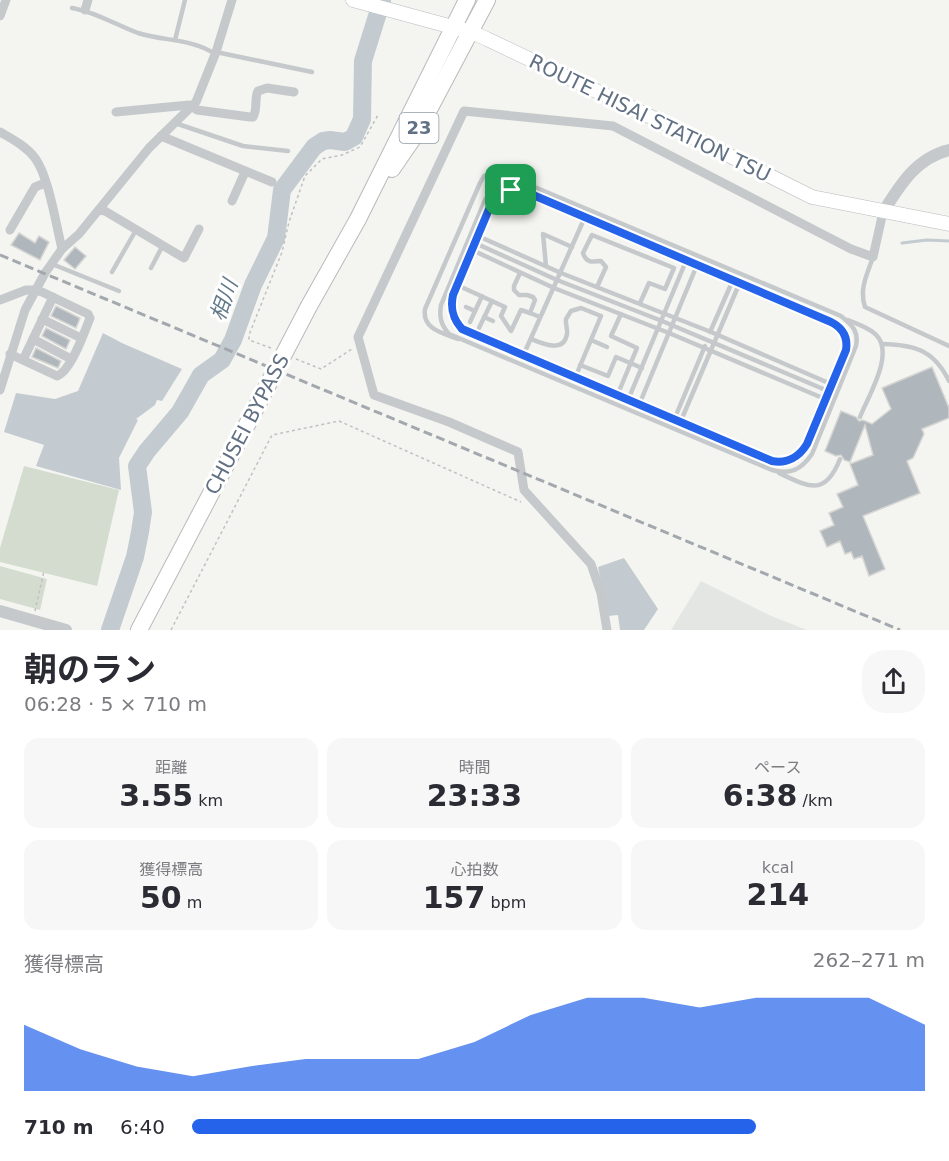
<!DOCTYPE html>
<html lang="ja">
<meta charset="utf-8">
<style>
:root{--surface:#fff;--page:#f7f7f7;--text:#2b2b33;--muted:#7c7c81;--accent:#2563eb}
body{margin:0;font-family:"DejaVu Sans","Noto Sans JP",sans-serif;background:var(--page);color:var(--text);height:100vh;display:flex;flex-direction:column;font-size:22px;white-space:nowrap}
*{box-sizing:border-box;margin:0}
p{font-size:20px;color:var(--muted)}
.icon{flex:none;width:33px;height:33px;fill:none;stroke:currentColor;stroke-width:2;stroke-linecap:round;stroke-linejoin:round}
.map{position:relative;height:630px;overflow:hidden}
.side{display:flex;flex-direction:column;background:var(--surface);flex:1}
.side>*{flex:none}
.pin{position:absolute;display:grid;place-items:center;width:51px;height:51px;color:#fff;margin:-26px;border-radius:12px;box-shadow:0 3px 9px #0006}
.round{display:grid;place-items:center;flex:none;width:63px;height:63px;border-radius:24px;background:var(--page)}
.summary{display:flex;align-items:center;justify-content:space-between;height:102px;padding:0 24px}
h1{font-size:33px;font-weight:700;line-height:45px}
.stats{display:grid;grid-template-columns:repeat(3,1fr);gap:9px;height:102px;padding:6px 24px}
.stats div{display:grid;align-content:center;border-radius:15px;background:var(--page);text-align:center}
.stats b{font-size:30px;font-weight:700}
.stats small{font-size:16px;font-weight:400}
.stats p{font-size:16px}
.chart{height:168px;padding:12px 24px}
.chart p{display:flex;justify-content:space-between}
.chart svg{width:100%;height:108px;margin-top:6px;fill:var(--accent);opacity:.7}
ul{padding:0 24px;list-style:none;font-size:20px}
li{display:grid;grid-template-columns:96px 72px 1fr;align-items:center;height:45px}
li i{height:15px;border-radius:8px;background:var(--accent)}
.map>svg:first-child{display:block}
.built{fill:#e4e6e3}
.green{fill:#d4dcd0}
.water{fill:#c3cbd1}
.lines{fill:none;stroke-linecap:round;stroke-linejoin:round}
.stream{stroke:#c3cbd1;stroke-width:3}
.river{stroke:#c3cbd1;stroke-width:18}
.building{fill:#b0b7bc;stroke:#d5d5d3;stroke-width:1.5}
.secondary-casing{stroke:#b8bbc0;stroke-width:15}
.trunk-casing{stroke:#b8babd;stroke-width:18}
.path{stroke:#bfc0c2;stroke-width:1.5;stroke-dasharray:3 3;stroke-linecap:butt}
.service{stroke:#c6c9cc;stroke-width:4.5}
.minor{stroke:#c6c9cc;stroke-width:9}
.tertiary{stroke:#c6c9cc;stroke-width:12}
.secondary{stroke:#fff;stroke-width:14}
.trunk{stroke:#fff;stroke-width:16}
.rail{stroke:#a3a8af;stroke-width:3;stroke-dasharray:9 4.5;stroke-linecap:butt}
.trunk-bridge-casing{stroke:#b8babd;stroke-width:18;stroke-linecap:butt}
.trunk-bridge{stroke:#fff;stroke-width:16}
.route-casing{stroke:#fff;stroke-width:12}
.route{stroke:#2563eb;stroke-width:8}
.labels{text-anchor:middle;stroke-width:6;stroke-linejoin:round;paint-order:stroke}
.shield{fill:#fff;stroke:#909ba8;stroke-width:1.5}
.shield-label{font-size:18px;font-weight:bold;fill:#617083}
.street-label{font-size:20px;fill:#617083;stroke:#fff}
.water-label{font-size:21px;font-style:italic;fill:#617988;stroke:#fff}
</style>
<div class="map">
<svg width="949" height="630" viewBox="0 0 949 630">
<rect width="100%" height="100%" fill="#f4f5f0"/>
<!-- built -->
<polygon class="built" points="701,581 769,615 807,630 671,630"/>
<!-- green -->
<g class="green">
<polygon points="24,466 119,490 97,586 0,562 0,548"/>
<polygon points="0,566 47,579 40,610 0,599"/>
</g>
<!-- water -->
<g class="water">
<polygon points="103,333 124,344 182,369 162,401 157,400 155,405 136,419 138,420 119,458 121,490 36,466 44,445 4,432 16,393 55,399 78,391"/>
<polygon points="624,558 658,609 644,630 620,630 618,615 608,616 598,567"/>
</g>
<g class="lines">
<!-- stream -->
<polyline class="stream" points="902,243 927,240 949,241"/>
<!-- river -->
<polyline class="river" points="110,630 135,557 140,532 143,512 137,466 147,451 180,412 201,375 222,360 233,340 253,285 276,238 282,190 314,147 323,141 330,140 345,142 354,137 362,119 363,61 382,0"/>
</g>
<!-- building -->
<g class="building">
<polygon points="19,233 35,243 39,236 49,242 40,260 11,245"/>
<polygon points="75,247 86,256 75,269 64,260"/>
<polygon points="56,306 80,318 76,328 51,316"/>
<polygon points="46,328 70,340 66,349 42,336"/>
<polygon points="36,348 61,361 58,368 32,357"/>
<polygon points="932,367 949,408 949,418 922,429 924,434 913,458 907,461 920,493 863,516 885,569 869,576 862,556 854,559 851,552 845,554 840,541 827,547 820,531 834,525 829,513 843,507 837,494 858,485 850,464 873,455 865,425 850,462 844,460 841,455 836,456 825,451 841,411 856,417 859,421 863,420 872,424 891,409 882,388"/>
</g>
<g class="lines">
<!-- secondary casing -->
<g class="secondary-casing">
<polyline id="secondary" points="353,0 471,32 487,39 670,126 812,197 949,224"/>
</g>
<!-- trunk casing -->
<g class="trunk-casing">
<g id="trunk">
<polyline points="392,169 416,134 487,0"/>
<polyline points="309,306 358,219 467,0"/>
<polyline points="139,630 228,461"/>
</g>
</g>
<!-- path -->
<g class="path">
<polyline points="271,348 249,340 249,335 282,252 289,222 305,176 322,159 342,155 360,147 378,115"/>
<polyline points="296,359 321,369 352,349"/>
<polyline points="35,611 44,571"/>
<polyline points="171,630 272,435 339,421 521,502"/>
</g>
<!-- service -->
<g class="service">
<path d="M72 8C96 12 116 25 138 33 163 41 194 39 215 54"/>
<polyline points="175,40 185,0"/>
<polyline points="216,52 312,72"/>
<polyline points="175,123 243,146 288,151"/>
<path d="M511 190 526 192 832 322C843 329 848 337 846 350L807 444C799 457 787 464 772 461L462 329C453 319 450 309 453 295L492 202 497 196Z"/>
<polyline points="478,236 561,273 711,332 831,384"/>
<polyline points="475,243 557,280 662,321 828,391"/>
<polyline points="472,250 554,288 669,333 825,399"/>
<path d="M873 257C867 275 859 289 865 307L949 346"/>
<polyline points="52,264 119,291"/>
<polyline points="546,266 543,234 572,247"/>
<polyline points="151,268 163,245"/>
<polyline points="112,272 136,230"/>
<polyline points="520,273 514,286 514,290 519,295 527,295 533,297 535,300 530,313 540,317"/>
<polyline points="457,285 505,307 501,316 511,331 521,310 530,313"/>
<path d="M597 287 606 267 601 261C592 262 586 263 583 253L592 235 674 268 665 289 649 283 640 303"/>
<polyline points="466,307 475,311"/>
<polyline points="484,317 493,321"/>
<path d="M848 320C857 324 867 327 874 333 897 351 868 396 860 417"/>
<polyline points="470,322 482,296"/>
<polyline points="479,328 492,301"/>
<polyline points="710,332 733,280"/>
<path d="M458 339C442 333 422 329 425 309L480 183 484 176 497 173 525 183 841 316C852 325 859 331 856 346L812 454C801 470 790 475 772 470L449 334C441 325 439 317 441 305L485 200C496 183 504 179 525 183"/>
<path d="M531 339C541 343 564 354 567 334 568 329 565 324 566 319L571 311 581 308 601 316"/>
<polyline points="591,340 607,347"/>
<path d="M883 344C915 345 934 350 949 381"/>
<polyline points="523,356 585,217"/>
<polyline points="580,365 608,376 616,357 642,368"/>
<polyline points="575,378 601,316"/>
<polyline points="617,396 637,348 611,336 621,314"/>
<polyline points="628,400 686,261"/>
<polyline points="639,405 697,265"/>
<polyline points="674,420 705,346"/>
<polyline points="680,423 740,282"/>
<path d="M779 473C809 487 825 497 840 459"/>
</g>
<!-- minor -->
<g class="minor">
<polyline points="85,10 88,0"/>
<polyline points="0,16 6,0"/>
<path d="M116 112 189 105 197 110 250 117H253C258 109 254 99 258 91L267 88 294 92"/>
<path d="M0 132C12 139 26 146 35 158 49 177 56 225 62 249"/>
<polyline points="161,136 272,182"/>
<polyline points="232,201 245,172"/>
<polyline points="99,210 105,211 184,258 199,229"/>
<polyline points="10,230 35,187 45,183"/>
<path d="M0 300 26 290H35L42 292 88 314 90 318C84 333 71 371 57 376L10 354"/>
<polyline points="42,319 81,338"/>
<polyline points="33,339 71,359"/>
<polyline points="23,360 53,297"/>
<polyline points="0,390 25,310 45,273 62,249 79,234 149,148 196,102 216,52 232,0"/>
<polyline points="607,630 601,593 591,564 524,490 518,452 449,422 374,395 358,337 464,111 613,126 851,249 873,257 883,212"/>
</g>
<!-- tertiary -->
<g class="tertiary">
<path d="M883 212C900 185 916 158 949 150"/>
<polyline points="0,611 66,630"/>
</g>
<!-- secondary -->
<use href="#secondary" class="secondary"/>
<!-- trunk -->
<use href="#trunk" class="trunk"/>
<!-- rail -->
<polyline class="rail" points="0,255 900,630"/>
<!-- trunk-bridge casing -->
<g class="trunk-bridge-casing">
<polyline id="trunk-bridge" points="228,461 309,306"/>
</g>
<!-- trunk-bridge -->
<use href="#trunk-bridge" class="trunk-bridge"/>
</g>
<g class="lines">
<!-- route casing -->
<g class="route-casing">
<path id="route" d="M511 190 526 192 831 322C843 328 848 337 846 350L807 444C799 457 787 464 772 461L462 329C453 319 450 309 453 295L492 202 497 196Z"/>
</g>
<!-- route -->
<use href="#route" class="route"/>
</g>
<g class="labels">
<!-- shield labels -->
<rect class="shield" x="399.5" y="113" width="39" height="30" rx="4.5"/>
<g class="shield-label">
<text x="419" y="134">23</text>
</g>
<!-- street labels -->
<g class="street-label">
<text transform="translate(650 118) rotate(26)" y="7">ROUTE HISAI STATION TSU</text>
<text transform="translate(247 424) rotate(-62)" y="7">CHUSEI BYPASS</text>
</g>
<!-- water labels -->
<g class="water-label">
<text transform="translate(224 300) rotate(-70)" y="7">相川</text>
</g>
</g>
</svg>
<div class="pin" style="left:511px;top:190px;background:#1e9e55"><svg class="icon" aria-label="arrive" viewBox="0 0 24 24"><path d="M6 21V4h12l-3 4 3 4H6"/></svg></div>
</div>
<section class="side">
<div class="summary"><div><h1>朝のラン</h1><p>06:28 · 5 × 710 m</p></div><a class="round"><svg class="icon" aria-label="share" viewBox="0 0 24 24"><path d="M12 15V3M7 8l5-5 5 5M5 13v7h14v-7"/></svg></a></div>
<div class="stats">
<div><p>距離</p><b>3.55<small> km</small></b></div>
<div><p>時間</p><b>23:33</b></div>
<div><p>ペース</p><b>6:38<small> /km</small></b></div>
</div>
<div class="stats">
<div><p>獲得標高</p><b>50<small> m</small></b></div>
<div><p>心拍数</p><b>157<small> bpm</small></b></div>
<div><p>kcal</p><b>214</b></div>
</div>
<div class="chart"><p><span>獲得標高</span>262–271 m</p>
<svg viewBox="0 0 160 44" preserveAspectRatio="none"><path d="M0 44V17L10 27L20 34L30 38L40 34L50 31L60 31L70 31L80 24L90 13L100 6L110 6L120 10L130 6L140 6L150 6L160 17V44z"/></svg>
</div>
<ul>
<li><b>710 m</b>6:40<i style="width:77%"></i></li>
</ul>
</section>
